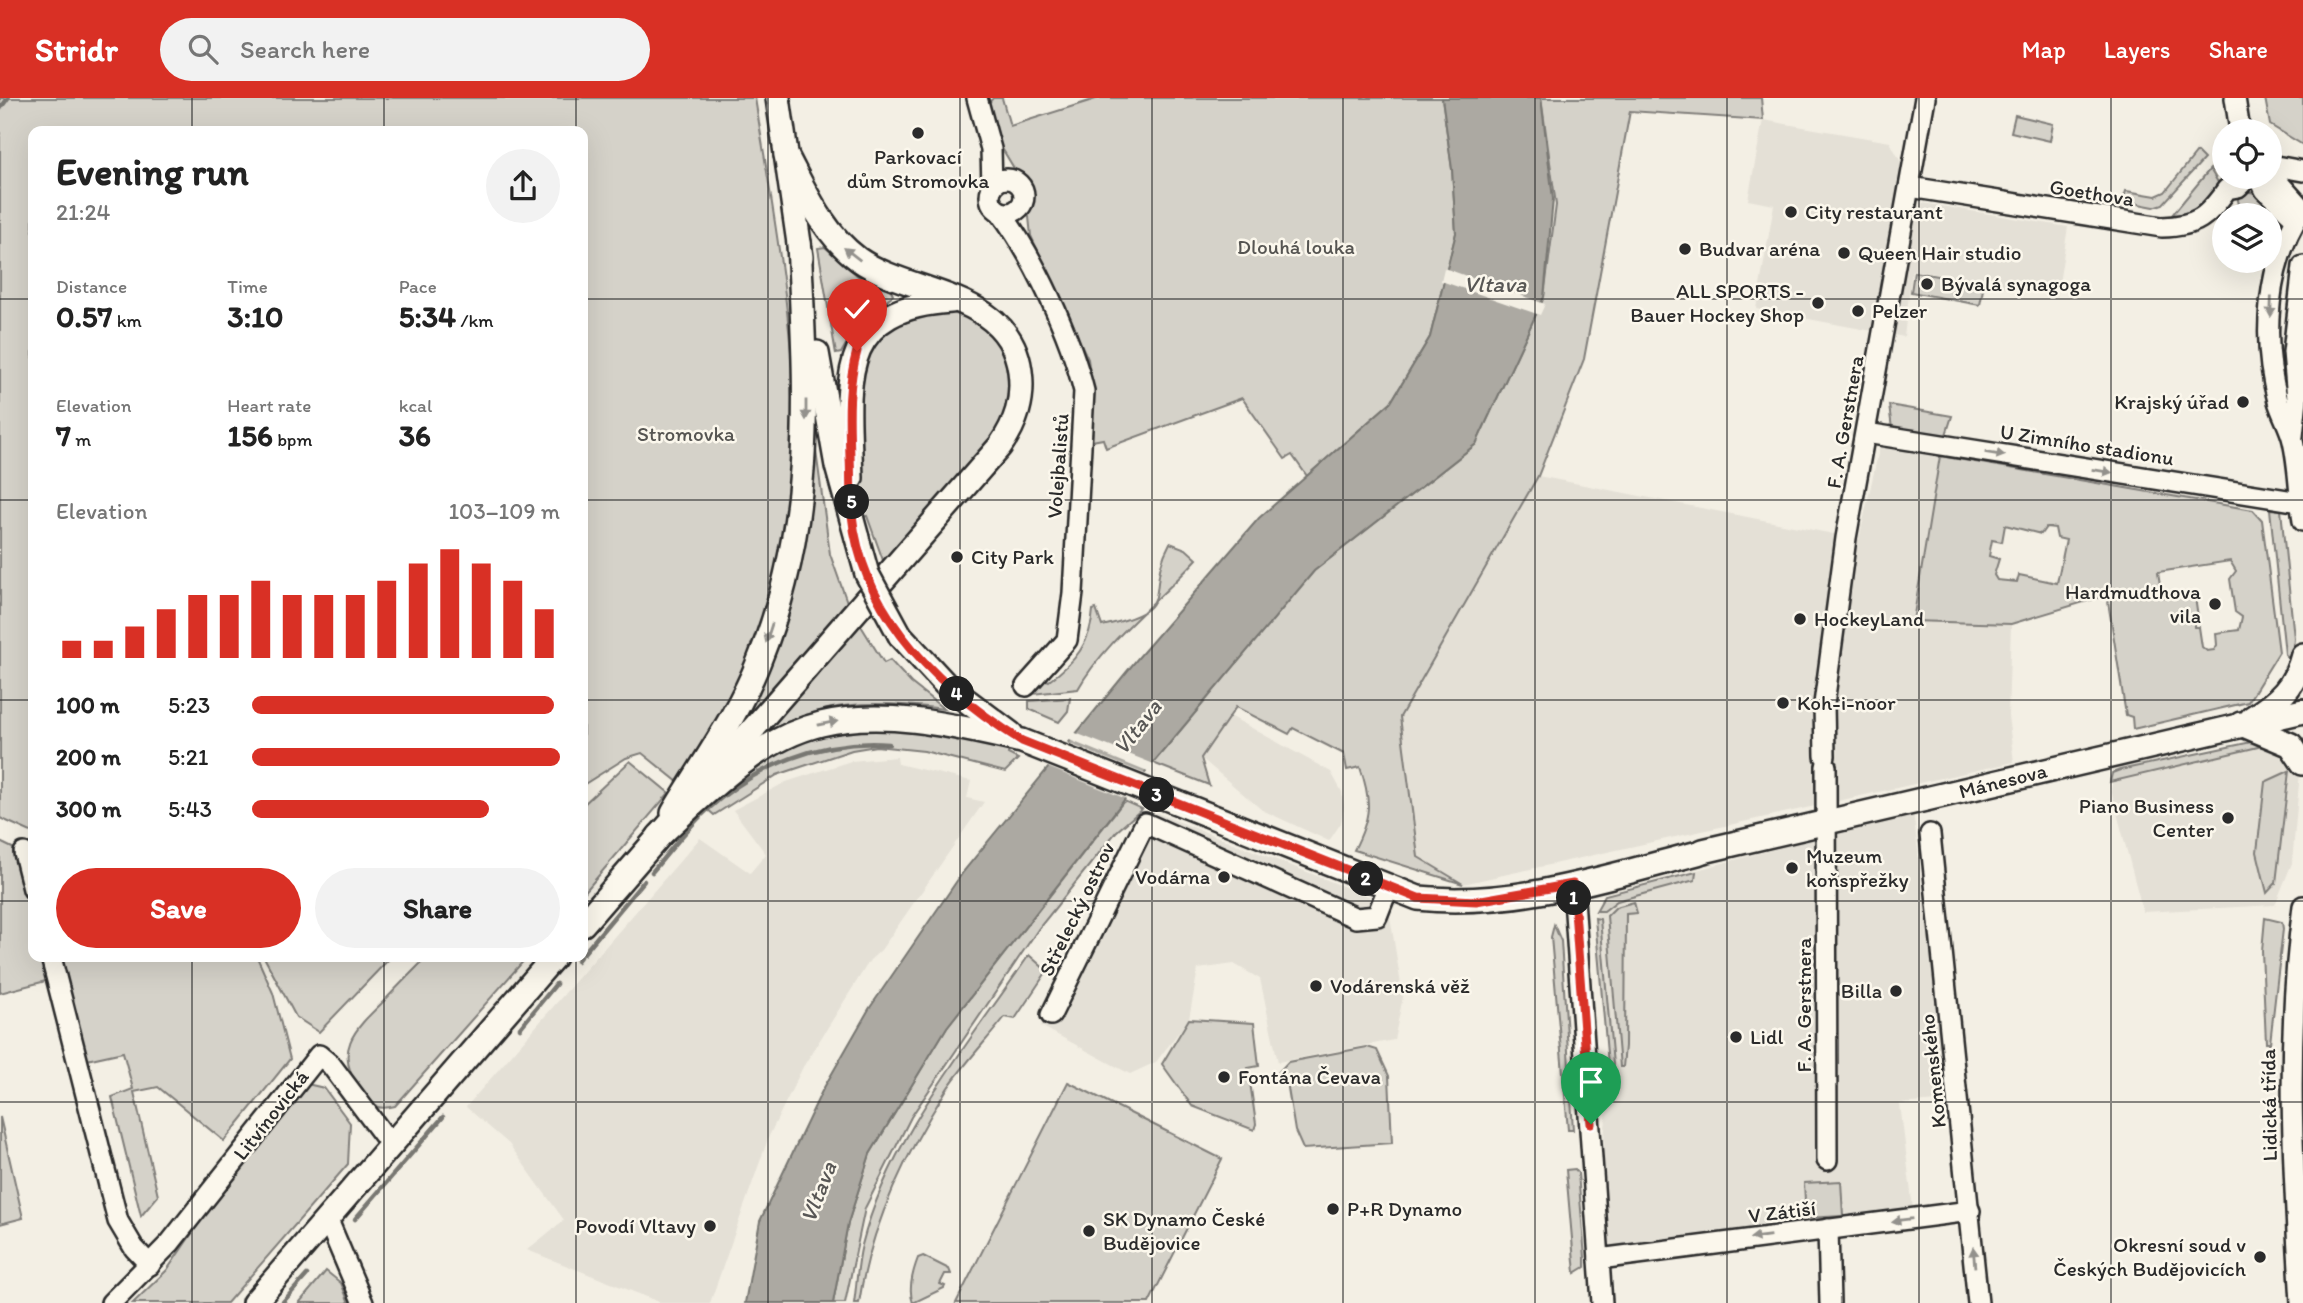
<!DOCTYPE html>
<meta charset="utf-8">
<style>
:root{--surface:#fff;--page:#f2f2f2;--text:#222;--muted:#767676;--accent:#d93025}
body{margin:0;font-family:Itim,sans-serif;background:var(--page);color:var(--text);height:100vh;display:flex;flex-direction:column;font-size:26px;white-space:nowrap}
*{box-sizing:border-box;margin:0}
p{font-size:23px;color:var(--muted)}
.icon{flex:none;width:38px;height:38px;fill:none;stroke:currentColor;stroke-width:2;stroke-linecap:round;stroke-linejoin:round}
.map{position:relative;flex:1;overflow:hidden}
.sheet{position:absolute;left:28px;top:28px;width:560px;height:836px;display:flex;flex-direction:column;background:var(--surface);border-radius:14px;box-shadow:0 7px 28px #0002}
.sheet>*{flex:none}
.fabs{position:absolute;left:2212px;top:21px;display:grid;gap:14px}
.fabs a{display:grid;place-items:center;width:70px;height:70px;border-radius:50%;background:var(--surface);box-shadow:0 7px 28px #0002;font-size:35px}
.pin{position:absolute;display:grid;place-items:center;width:60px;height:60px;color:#fff;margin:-72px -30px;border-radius:50% 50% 50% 0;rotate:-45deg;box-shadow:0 0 7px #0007}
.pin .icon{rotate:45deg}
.km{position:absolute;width:35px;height:35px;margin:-18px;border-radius:50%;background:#222;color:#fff;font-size:19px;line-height:35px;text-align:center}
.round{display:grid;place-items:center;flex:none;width:74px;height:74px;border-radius:37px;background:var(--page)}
.headline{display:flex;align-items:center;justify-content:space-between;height:119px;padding:0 28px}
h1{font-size:38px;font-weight:700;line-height:52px}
.metrics{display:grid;grid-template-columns:repeat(3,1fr);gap:10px;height:119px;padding:7px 28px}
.metrics div{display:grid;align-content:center}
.metrics b{font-size:30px;font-weight:700}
.metrics small{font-size:19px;font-weight:400}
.metrics p{font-size:19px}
.chart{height:196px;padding:14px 28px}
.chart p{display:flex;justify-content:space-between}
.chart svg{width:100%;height:126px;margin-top:7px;stroke:var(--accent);stroke-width:6}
.button{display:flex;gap:14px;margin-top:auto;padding:14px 28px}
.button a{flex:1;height:80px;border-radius:42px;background:var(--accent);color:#fff;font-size:28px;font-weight:700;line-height:80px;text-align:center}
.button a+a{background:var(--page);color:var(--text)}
ul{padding:0 28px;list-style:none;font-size:23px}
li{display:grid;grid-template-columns:112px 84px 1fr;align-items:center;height:52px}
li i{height:18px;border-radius:9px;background:var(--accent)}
header{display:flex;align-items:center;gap:42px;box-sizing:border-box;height:98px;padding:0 35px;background:var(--accent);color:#fff}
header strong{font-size:33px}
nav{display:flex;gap:38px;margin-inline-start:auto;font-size:24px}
.search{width:490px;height:63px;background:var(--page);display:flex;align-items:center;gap:18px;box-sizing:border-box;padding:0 24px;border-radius:38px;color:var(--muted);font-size:26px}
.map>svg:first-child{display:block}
.built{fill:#e4e0d6}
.green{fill:#d5d2c9;stroke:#807e7a;stroke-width:2;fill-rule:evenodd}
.water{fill:#aca9a2;stroke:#787772;stroke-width:2}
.pier{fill:#f3efe4}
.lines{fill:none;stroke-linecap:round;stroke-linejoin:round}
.stream{stroke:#787772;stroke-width:4.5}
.minor-casing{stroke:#2b2b2b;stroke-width:24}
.major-casing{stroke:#2b2b2b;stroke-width:28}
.minor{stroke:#fbf7ec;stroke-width:19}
.major{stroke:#fbf7ec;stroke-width:23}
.major-bridge-casing{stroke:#2b2b2b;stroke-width:28;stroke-linecap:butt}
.major-bridge{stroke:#fbf7ec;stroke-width:23}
.oneway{fill:#93918c}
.route-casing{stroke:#fff;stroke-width:14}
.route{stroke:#d93025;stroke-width:9}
.grid{fill:none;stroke:#2b2b2b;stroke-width:2;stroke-opacity:0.55}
.poi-dot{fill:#2b2b2b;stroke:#fbf7ec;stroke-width:2.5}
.labels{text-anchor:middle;stroke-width:5;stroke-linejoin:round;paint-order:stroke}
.poi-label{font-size:21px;fill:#2b2b2b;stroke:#fbf7ec;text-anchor:start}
.street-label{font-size:21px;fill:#2b2b2b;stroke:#fbf7ec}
.park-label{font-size:21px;fill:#565552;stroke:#fbf7ec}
.water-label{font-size:23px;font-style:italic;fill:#585755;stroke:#fbf7ec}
</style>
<header>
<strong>Stridr</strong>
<div class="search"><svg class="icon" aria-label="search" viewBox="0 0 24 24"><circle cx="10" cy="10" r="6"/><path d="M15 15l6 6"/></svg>Search here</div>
<nav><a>Map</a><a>Layers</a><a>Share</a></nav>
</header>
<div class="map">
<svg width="2303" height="1205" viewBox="0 0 2303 1205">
<rect width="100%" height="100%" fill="#f3efe4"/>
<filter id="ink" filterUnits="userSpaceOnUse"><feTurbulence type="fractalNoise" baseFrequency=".0143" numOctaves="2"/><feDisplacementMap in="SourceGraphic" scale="14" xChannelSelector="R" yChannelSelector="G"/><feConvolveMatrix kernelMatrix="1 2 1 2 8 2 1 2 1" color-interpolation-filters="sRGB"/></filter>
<g filter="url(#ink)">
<!-- built -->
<g class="built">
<polygon points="1763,22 1890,44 1923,105 2068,129 2057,198 1912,172 1904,239 1756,211 1774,107 1748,102"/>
<polygon points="1880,347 1940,358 1913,523 2011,526 2008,618 2014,664 1463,786 1418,759 1400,619 1538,378 1859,441"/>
<polygon points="1230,618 1331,674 1342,694 1344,709 1341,725 1329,743 1262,712 1201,660"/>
<polygon points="2265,642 2279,647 2300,674 2292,765 2275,807 2143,814 2111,692 2114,676"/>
<polygon points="897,659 898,666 971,683 967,700 984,704 881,852 870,862 803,969 769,1038 710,1205 662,1205 527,1152 564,1122 509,1046 466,1009 700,740 750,775 766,756 733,712 786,684 851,663"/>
<polygon points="1913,714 1950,1002 1900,1006 1914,1119 1604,1169 1599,1088 1610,982 1596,813 1601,801 1611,795"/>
<polygon points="1157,715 1388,806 1403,899 1394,942 1278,964 1260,881 1234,866 1198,871 1189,921 1156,964 1130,976 1041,928 1108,786"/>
</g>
<!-- green -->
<g class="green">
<path d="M0 0H755C773 113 795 229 795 343 795 371 789 400 784 427 767 532 740 599 678 684L642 655 626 660 583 687V33H33V735L0 720Z"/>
<polygon points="993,0 1002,0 1010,28 1099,0 1442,0 1452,71 1456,135 1430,239 1391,304 1307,378 1292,357 1285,361 1242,300 1106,350 1103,341 1092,343 1093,298 1088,261 1031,138 1026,90 1000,47 989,5"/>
<path d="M1541 0H1761L1763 22 1630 13 1584 261 1538 378 1400 619 1418 759 1463 786 1354 752C1371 719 1372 704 1360 669L1347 672 1344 656 1293 630 1289 636 1236 609 1201 660 1209 687 1153 665 1314 473 1476 346 1544 199 1556 107Z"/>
<polygon points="2265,0 2303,0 2303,47 2270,27"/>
<polygon points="2015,17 2053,26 2050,43 2011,34"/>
<polygon points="2197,54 2204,61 2163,106 2154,109 2123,103 2126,93 2156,98 2165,94"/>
<path d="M2210 71 2219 86C2205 104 2196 116 2172 117Z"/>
<polygon points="2246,93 2259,96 2276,113 2270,121 2270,117 2241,117 2237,97"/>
<polygon points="825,149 860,180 891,192 893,197 859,224 841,255 836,256 818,150"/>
<polygon points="1914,174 1984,186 1980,207 1911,194"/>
<path d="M941 212C951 215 963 217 973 222 1017 245 1015 301 994 339L884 465 867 418 863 419C857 364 859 311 862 256L899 218Z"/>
<polygon points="1889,307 1952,318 1945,340 1892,331"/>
<polygon points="813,331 830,456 847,504 723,647 738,623"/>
<path d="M1940 358 2253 412 2262 422 2279 554 2248 604 2133 631 2132 619 2126 617 2107 497 2011 526 1913 523ZM2005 427 2041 436 2046 429 2055 430 2057 440 2066 442 2057 485 2019 477 2017 484 1997 482 1994 477 1999 461 1989 458 1992 442 2002 444ZM2230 463 2236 473 2230 481 2235 514 2242 519 2239 532 2216 535 2217 547 2214 552 2207 553 2202 549 2199 529H2194V521L2198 520 2195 499H2162L2158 474Z"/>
<polygon points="2270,411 2281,412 2294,540 2292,564 2285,556"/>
<path d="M1170 445 1186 451 1197 461C1159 503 1105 543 1078 591L1032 596 1045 581 1049 583C1075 564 1091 545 1093 512L1096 511 1102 528C1183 510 1142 496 1170 445Z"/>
<path d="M858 523 884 565 890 562 911 585 944 611C873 602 825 601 761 637Z"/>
<polygon points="1070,600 1068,613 1059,624 1029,611 1029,603"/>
<polygon points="925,630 1009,652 1008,656 1018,661 1005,674 924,653 876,648 852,652 777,677 714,717 706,710 761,662 826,632"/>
<polygon points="2256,643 2275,645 2110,684 2112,675 2120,672"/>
<polygon points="630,663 669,695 583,796 583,707"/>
<polygon points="2289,673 2276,785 2267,795 2257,754 2265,684"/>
<polygon points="1124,703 1142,711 1116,734 1039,830 911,1019 865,1110 845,1205 833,1205 848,1125 870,1056 947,929"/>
<polygon points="0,744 33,760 33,859 257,859 273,895 290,961 224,1043 158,989 134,994 158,1098 141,1118 112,999 133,991 123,954 82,963 61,879 0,895"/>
<polygon points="1696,774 1695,782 1617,803 1604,813 1596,813 1605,797"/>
<polygon points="1634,804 1637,815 1626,816 1625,948 1623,969 1620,969 1607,818 1616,809"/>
<polygon points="1595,820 1600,821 1615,989 1609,978"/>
<polygon points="2265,820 2282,824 2283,831 2270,945 2266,945 2262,853"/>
<polygon points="1554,827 1561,843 1573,1032 1568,1032 1551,839"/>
<path d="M1029 857 1047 873 1015 921 1005 919C986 943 964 966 947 991 906 1055 870 1129 859 1205H854C857 1186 857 1166 862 1147 889 1040 968 947 1029 857Z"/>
<polygon points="264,859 391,859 319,934 296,919"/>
<path d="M427 859H527L395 1008C377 1013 371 1008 361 993 331 952 356 930 385 902 399 887 413 873 427 859Z"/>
<polygon points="1189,921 1254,925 1259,968 1248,970 1256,1026 1254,1032 1192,1008 1162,966"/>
<polygon points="1367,949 1377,952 1389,978 1392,1045 1303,1051 1295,1033 1287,984 1278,985 1276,977 1288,964"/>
<polygon points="1068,984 1222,1061 1149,1205 956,1205"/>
<polygon points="307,986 324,990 350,1025 348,1066 227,1205 133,1205 167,1172 223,1090"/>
<polygon points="0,1019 23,1120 0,1126"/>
<polygon points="1575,1071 1578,1075 1585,1160 1585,1169 1575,1175 1566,1072"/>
<polygon points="1841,1083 1843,1118 1806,1120 1804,1085"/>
<path d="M923 1158 949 1171 951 1176H945L940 1186 945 1188 944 1190 913 1205C908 1192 913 1173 918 1160Z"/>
<polygon points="326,1173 341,1185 349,1205 299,1205"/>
</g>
<!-- water -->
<polygon class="water" points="1442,0 1541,0 1553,101 1544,199 1476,346 1314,473 1153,665 947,929 870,1056 848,1125 833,1205 745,1205 760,1123 822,993 869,911 963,774 1138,560 1259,420 1391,304 1430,239 1456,135 1452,71"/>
<!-- pier -->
<g class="pier">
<polygon points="1444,170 1545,206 1540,217 1441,183"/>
<polygon points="1073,634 1154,666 1156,667 1150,675 1067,641"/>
<polygon points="1065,644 1148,677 1129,702 1045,668"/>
</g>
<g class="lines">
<!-- stream -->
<g class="stream">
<polyline points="0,11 8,0"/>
<path d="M652 774C670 753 686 731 706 713 755 667 822 641 889 646"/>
<polyline points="583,856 644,783"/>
<polyline points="577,863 580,859"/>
<polyline points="520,930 556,886"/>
<polyline points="355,1121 443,1019"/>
<polyline points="282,1205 307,1177"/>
</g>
<!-- minor casing -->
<g class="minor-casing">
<g id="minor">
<polyline points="977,0 991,51 992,90"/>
<polyline points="2235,0 2240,33"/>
<polyline points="2270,67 2303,73"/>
<polyline points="2270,75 2303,112"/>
<polyline points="2259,79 2265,92 2296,121"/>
<circle cx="1007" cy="98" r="17"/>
<path d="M1910 89 2162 129C2198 128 2207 119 2227 91L2238 89 2248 79"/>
<path d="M2303 111C2266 164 2261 242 2278 303 2282 317 2290 329 2293 343 2299 369 2299 397 2303 423"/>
<path d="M1001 115C1035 161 1070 237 1084 293L1073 495 1067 542 1026 588"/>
<polyline points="1866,335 2300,404"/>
<polyline points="2293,338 2297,301 2293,254 2303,168"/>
<polyline points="1825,658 1824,606 1846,440 1925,0"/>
<polyline points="1826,668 1827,1062"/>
<polyline points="1930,736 1978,1205"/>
<polyline points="24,755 33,791"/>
<polyline points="1573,786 1602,1205"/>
<polyline points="51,859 118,1123 134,1150 150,1167"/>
<polyline points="1051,917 1145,725 1356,820 1377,818 1388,790"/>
<polyline points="327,1120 363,1205"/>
<polyline points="1828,1131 1830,1205"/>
<polyline points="1599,1161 1970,1113"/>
<polyline points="111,1205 170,1145 319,957 331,967 391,1047"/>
<path d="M2301 1205C2293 1069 2285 944 2303 808"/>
</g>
</g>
<!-- major casing -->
<g class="major-casing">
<g id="major">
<polyline points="778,0 801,159"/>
<polyline points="817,255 837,368 857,440"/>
<path d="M851 380C848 288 833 210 951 203"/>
<polyline points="900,537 947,588 1011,636"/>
<path d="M2252 620C2279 603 2295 589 2303 557"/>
<polyline points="2241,626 2291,647 2303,665"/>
<path d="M712 678 1000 348C1016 325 1024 302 1020 273 1010 193 910 198 858 161 823 135 806 95 786 57"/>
<path d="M673 715C702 666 738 617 759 563 816 422 806 293 799 145"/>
<path d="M659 738C705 695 758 641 821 626 886 610 959 629 1022 643L1418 800C1513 810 1607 779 1698 755"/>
<polyline points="1703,753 2303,613"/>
<polyline points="583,826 669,727"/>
<polyline points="254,1205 554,859"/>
</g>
</g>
<!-- minor -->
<use href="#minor" class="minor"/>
<!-- major -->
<use href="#major" class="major"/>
<!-- major-bridge casing -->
<g class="major-bridge-casing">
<polyline id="major-bridge" points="857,440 867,476 900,537"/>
</g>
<!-- major-bridge -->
<use href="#major-bridge" class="major-bridge"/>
</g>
<!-- one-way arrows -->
<defs><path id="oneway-solid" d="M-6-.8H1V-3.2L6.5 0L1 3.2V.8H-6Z" transform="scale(1.75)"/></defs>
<g class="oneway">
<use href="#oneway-solid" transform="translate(852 156) rotate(-142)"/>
<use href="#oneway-solid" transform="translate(2271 209) rotate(92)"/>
<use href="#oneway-solid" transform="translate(806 312) rotate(90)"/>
<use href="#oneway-solid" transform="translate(1995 356) rotate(9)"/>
<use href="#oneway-solid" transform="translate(2102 373) rotate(9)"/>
<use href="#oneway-solid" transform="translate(769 535) rotate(108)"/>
<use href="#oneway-solid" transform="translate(828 625) rotate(-11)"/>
<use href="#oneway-solid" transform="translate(1902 1122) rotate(173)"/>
<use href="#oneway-solid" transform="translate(1760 1139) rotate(172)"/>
<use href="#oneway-solid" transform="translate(1974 1159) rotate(-95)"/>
</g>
</g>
<g class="lines" filter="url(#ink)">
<!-- route casing -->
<g class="route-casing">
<path id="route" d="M857 253C847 289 849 323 850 359 851 378 850 398 852 417 863 519 941 592 1022 643L1418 800 1476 803 1573 786 1591 1026"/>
</g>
<!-- route -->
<use href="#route" class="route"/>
</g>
<!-- grid -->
<path class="grid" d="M192 0V33M384 0V33M576 0V33M768 0V1205M960 0V1205M1152 0V1205M1343 0V1205M1535 0V1205M1727 0V1205M1919 0V1205M2111 0V1205M0 201H33M583 201H2303M0 402H33M583 402H2303M0 602H33M583 602H2303M0 803H33M583 803H2303M192 859V1205M384 859V1205M576 859V1205M0 1004H2303"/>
<!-- markers -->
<g class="poi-dot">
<circle cx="918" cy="35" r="7"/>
<circle cx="1791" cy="114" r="7"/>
<circle cx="1685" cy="151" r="7"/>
<circle cx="1844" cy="155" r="7"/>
<circle cx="1927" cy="186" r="7"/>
<circle cx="1818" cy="205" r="7"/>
<circle cx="1858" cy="213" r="7"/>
<circle cx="2243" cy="304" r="7"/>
<circle cx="957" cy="459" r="7"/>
<circle cx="2215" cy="506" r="7"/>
<circle cx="1800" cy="521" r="7"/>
<circle cx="1783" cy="605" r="7"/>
<circle cx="2228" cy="720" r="7"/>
<circle cx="1792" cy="770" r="7"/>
<circle cx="1224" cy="779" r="7"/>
<circle cx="1316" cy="888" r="7"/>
<circle cx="1896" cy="893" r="7"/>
<circle cx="1736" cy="939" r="7"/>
<circle cx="1224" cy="979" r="7"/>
<circle cx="1333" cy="1111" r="7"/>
<circle cx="710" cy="1128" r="7"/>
<circle cx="1089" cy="1133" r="7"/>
<circle cx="2260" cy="1159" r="7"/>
</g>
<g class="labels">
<!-- poi labels -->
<g class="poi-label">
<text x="918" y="66" text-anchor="middle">Parkovací<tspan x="918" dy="24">dům Stromovka</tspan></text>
<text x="1805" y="121">City restaurant</text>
<text x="1699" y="158">Budvar aréna</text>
<text x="1858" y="162">Queen Hair studio</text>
<text x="1941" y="193">Bývalá synagoga</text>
<text x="1804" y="200" text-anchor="end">ALL SPORTS -<tspan x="1804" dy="24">Bauer Hockey Shop</tspan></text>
<text x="1872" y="220">Pelzer</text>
<text x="2229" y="311" text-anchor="end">Krajský úřad</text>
<text x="971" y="466">City Park</text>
<text x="2201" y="501" text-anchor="end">Hardmudthova<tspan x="2201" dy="24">vila</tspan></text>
<text x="1814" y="528">HockeyLand</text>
<text x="1797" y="612">Koh-i-noor</text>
<text x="2214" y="715" text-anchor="end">Piano Business<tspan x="2214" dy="24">Center</tspan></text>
<text x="1806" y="765">Muzeum<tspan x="1806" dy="24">koňspřežky</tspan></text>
<text x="1210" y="786" text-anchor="end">Vodárna</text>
<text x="1330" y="895">Vodárenská věž</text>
<text x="1882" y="900" text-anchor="end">Billa</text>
<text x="1750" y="946">Lidl</text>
<text x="1238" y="986">Fontána Čevava</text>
<text x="1347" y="1118">P+R Dynamo</text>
<text x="1103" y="1128">SK Dynamo České<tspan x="1103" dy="24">Budějovice</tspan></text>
<text x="696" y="1135" text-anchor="end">Povodí Vltavy</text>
<text x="2246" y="1154" text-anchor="end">Okresní soud v<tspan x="2246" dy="24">Českých Budějovicích</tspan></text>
</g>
<!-- street labels -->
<g class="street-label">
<text transform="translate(2092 95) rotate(9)" y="7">Goethova</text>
<text transform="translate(1845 324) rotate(-80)" y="7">F. A. Gerstnera</text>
<text transform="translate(2087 347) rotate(9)" y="7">U Zimního stadionu</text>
<text transform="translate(1058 368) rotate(-86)" y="7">Volejbalistů</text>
<text transform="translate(2003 683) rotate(-14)" y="7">Mánesova</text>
<text transform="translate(1077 811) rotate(-64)" y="7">Střelecký ostrov</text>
<text transform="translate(1804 907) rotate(-90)" y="7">F. A. Gerstnera</text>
<text transform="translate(1933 973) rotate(-96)" y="7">Komenského</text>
<text transform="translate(2269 1007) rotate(-91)" y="7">Lidická třída</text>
<text transform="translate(271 1017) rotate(-52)" y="7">Litvínovická</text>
<text transform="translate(1782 1114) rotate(-7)" y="7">V Zátiší</text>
</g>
<!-- park labels -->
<g class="park-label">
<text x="1296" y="156">Dlouhá louka</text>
<text x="686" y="343">Stromovka</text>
</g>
<!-- water labels -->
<g class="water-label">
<text x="1495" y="194">Vltava</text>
<text transform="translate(1137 629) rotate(-52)" y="8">Vltava</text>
<text transform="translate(818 1094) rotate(-69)" y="8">Vltava</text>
</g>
</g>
</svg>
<div class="fabs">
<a><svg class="icon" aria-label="locate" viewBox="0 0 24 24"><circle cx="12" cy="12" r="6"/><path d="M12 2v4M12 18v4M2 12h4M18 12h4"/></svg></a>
<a><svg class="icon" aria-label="layers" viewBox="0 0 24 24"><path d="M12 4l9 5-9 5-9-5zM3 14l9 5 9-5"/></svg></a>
</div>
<div class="pin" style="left:1591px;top:1026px;background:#1e9e55"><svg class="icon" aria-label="arrive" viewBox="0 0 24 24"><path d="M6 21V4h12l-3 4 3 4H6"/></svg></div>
<div class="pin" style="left:857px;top:253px;background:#d93025"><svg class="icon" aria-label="check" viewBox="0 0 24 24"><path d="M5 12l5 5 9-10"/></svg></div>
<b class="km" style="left:1574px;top:800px">1</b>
<b class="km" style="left:1366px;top:781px">2</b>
<b class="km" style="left:1157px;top:697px">3</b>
<b class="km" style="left:957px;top:596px">4</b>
<b class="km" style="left:852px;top:404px">5</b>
<section class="sheet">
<div class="headline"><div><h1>Evening run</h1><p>21:24</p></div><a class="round"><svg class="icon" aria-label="share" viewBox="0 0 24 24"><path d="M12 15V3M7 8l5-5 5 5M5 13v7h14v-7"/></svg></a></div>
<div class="metrics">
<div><p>Distance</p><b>0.57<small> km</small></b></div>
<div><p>Time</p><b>3:10</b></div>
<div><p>Pace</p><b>5:34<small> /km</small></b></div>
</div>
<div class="metrics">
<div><p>Elevation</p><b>7<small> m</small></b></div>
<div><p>Heart rate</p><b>156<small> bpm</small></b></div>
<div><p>kcal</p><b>36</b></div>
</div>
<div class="chart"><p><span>Elevation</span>103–109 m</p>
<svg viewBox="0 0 160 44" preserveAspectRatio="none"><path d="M5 44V38M15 44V38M25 44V33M35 44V27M45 44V22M55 44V22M65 44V17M75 44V22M85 44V22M95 44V22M105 44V17M115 44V11M125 44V6M135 44V11M145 44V17M155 44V27"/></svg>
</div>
<ul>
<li><b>100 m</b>5:23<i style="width:98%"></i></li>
<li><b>200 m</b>5:21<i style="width:100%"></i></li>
<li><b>300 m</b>5:43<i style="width:77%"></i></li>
</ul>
<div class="button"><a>Save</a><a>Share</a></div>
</section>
</div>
